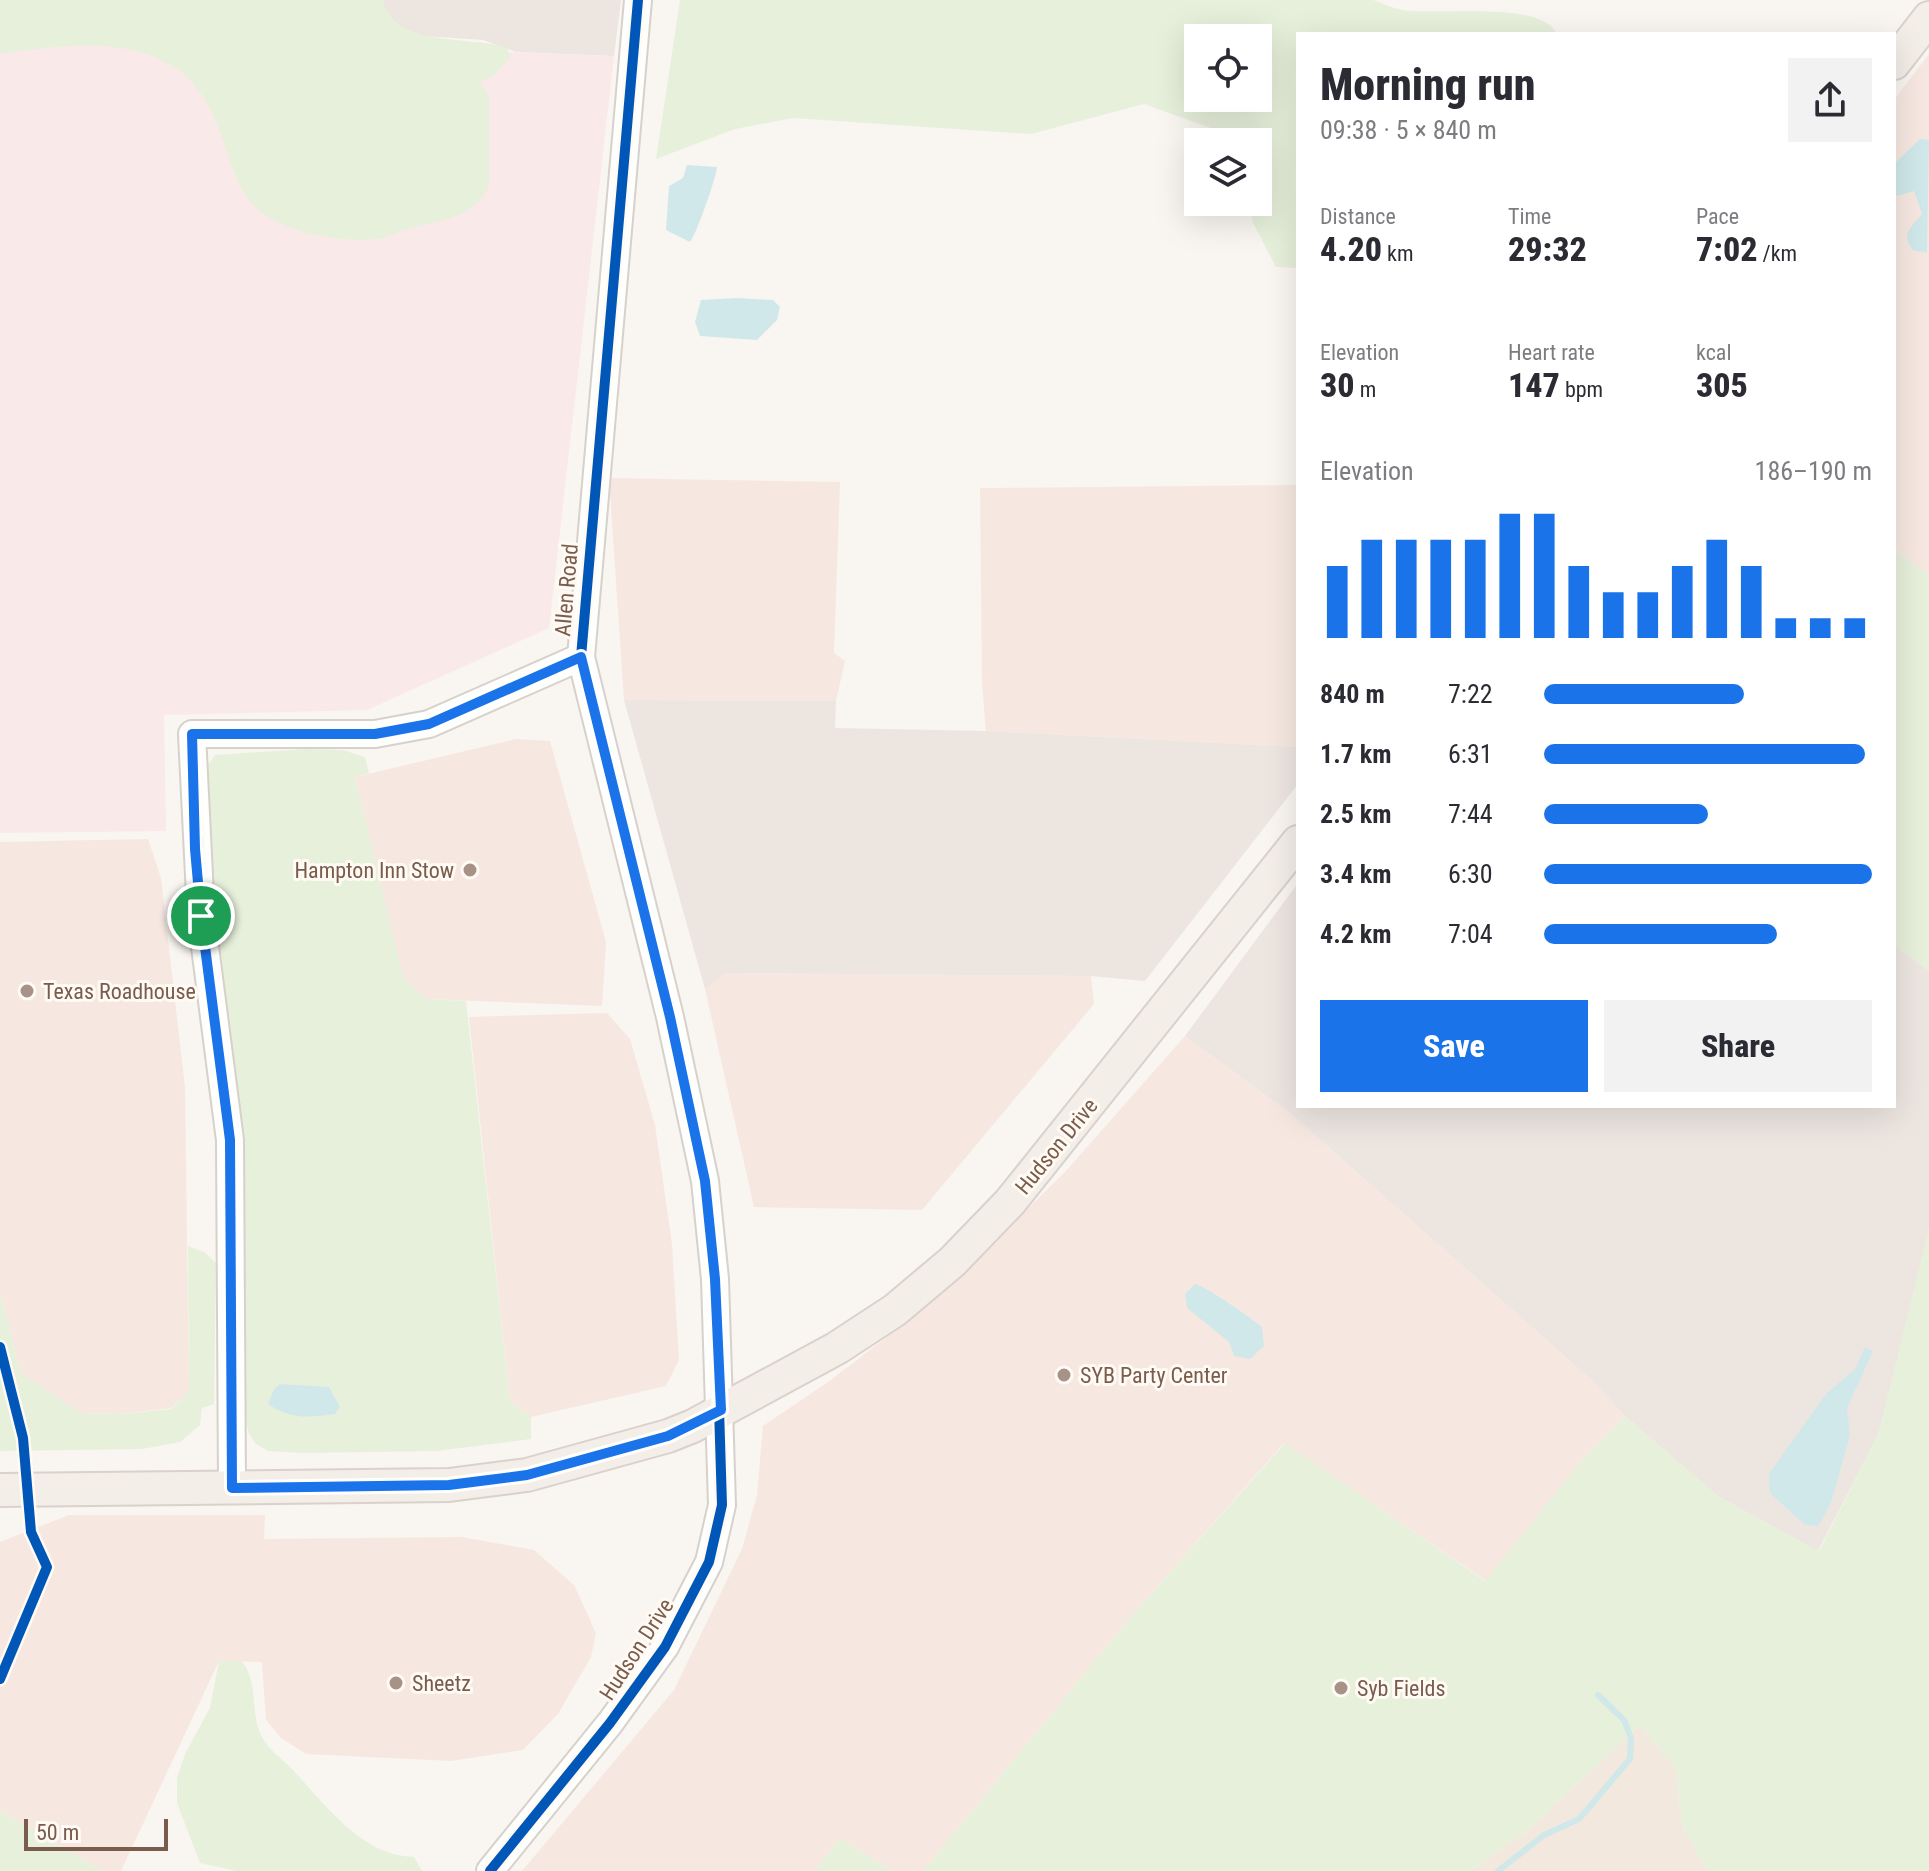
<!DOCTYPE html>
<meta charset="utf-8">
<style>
:root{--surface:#fff;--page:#f2f2f3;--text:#2b2b33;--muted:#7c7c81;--accent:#1a73e8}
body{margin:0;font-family:"Roboto Condensed",sans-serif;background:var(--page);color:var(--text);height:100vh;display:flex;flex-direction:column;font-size:30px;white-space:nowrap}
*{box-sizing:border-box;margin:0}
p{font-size:26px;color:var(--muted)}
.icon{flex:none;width:44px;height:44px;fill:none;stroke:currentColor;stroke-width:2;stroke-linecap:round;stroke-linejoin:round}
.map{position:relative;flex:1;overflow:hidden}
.side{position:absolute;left:1296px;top:32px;width:600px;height:1076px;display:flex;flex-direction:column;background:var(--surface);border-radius:0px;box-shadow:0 8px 32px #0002}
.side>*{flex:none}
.fabs{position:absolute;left:1184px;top:24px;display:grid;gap:16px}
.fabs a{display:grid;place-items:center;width:88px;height:88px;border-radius:0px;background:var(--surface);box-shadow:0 8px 32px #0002;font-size:40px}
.scale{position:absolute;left:24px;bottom:20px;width:144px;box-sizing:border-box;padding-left:8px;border:4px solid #7a5c4d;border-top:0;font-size:22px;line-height:28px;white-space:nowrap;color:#7a5c4d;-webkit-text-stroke:6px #fffaf3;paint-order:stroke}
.pin{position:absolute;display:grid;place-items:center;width:68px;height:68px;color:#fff;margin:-34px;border:4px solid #fff;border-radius:50%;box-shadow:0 2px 8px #0007}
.round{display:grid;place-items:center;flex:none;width:84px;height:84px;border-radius:0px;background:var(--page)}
.overview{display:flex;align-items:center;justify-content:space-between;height:136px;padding:0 24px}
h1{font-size:44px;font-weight:800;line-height:60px}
.figures{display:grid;grid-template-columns:repeat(3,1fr);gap:12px;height:136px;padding:8px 24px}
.figures div{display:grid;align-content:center}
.figures b{font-size:34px;font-weight:800}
.figures small{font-size:22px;font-weight:400}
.figures p{font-size:22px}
.chart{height:224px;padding:16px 24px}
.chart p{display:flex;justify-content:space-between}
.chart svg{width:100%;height:144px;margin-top:8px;stroke:var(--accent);stroke-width:6}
.cta{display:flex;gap:16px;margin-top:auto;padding:16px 24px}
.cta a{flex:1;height:92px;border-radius:0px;background:var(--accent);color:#fff;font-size:32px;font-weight:800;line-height:92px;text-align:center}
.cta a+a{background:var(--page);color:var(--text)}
ul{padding:0 24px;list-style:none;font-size:26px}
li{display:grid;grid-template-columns:128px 96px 1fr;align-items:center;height:60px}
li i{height:20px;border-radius:10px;background:var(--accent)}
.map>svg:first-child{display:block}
.residential{fill:#f2e8de}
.commercial{fill:#f6e8e1}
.industrial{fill:#ede5e0}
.medical{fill:#fae9e9}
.green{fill:#e7f0db;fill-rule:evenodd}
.water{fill:#d0e8ea}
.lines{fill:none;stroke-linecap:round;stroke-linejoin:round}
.stream{stroke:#d0e8ea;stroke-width:6}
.minor-casing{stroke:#d7d1cb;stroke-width:30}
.major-casing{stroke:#dad1cc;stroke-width:36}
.minor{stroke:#fefefd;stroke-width:26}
.major{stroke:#f3eee8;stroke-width:32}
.cycleway-casing{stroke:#fffaf3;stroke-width:15}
.cycleway{stroke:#0057b8;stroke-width:10}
.route-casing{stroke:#fff;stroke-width:16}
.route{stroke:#1a73e8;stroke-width:10}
.poi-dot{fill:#a69286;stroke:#fffaf3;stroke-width:3}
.labels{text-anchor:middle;stroke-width:6;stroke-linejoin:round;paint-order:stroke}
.street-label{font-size:22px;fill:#7a5c4d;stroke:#fffaf3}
.poi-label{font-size:22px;fill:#7a5c4d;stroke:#fffaf3;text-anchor:start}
</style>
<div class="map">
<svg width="1929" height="1871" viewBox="0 0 1929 1871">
<rect width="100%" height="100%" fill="#f9f5f0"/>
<!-- residential -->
<polygon class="residential" points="1640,1725 1676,1768 1682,1826 1708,1871 1470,1871 1528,1830"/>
<!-- commercial -->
<g class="commercial">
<polygon points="1929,54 1929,575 1894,549 1894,100"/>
<polygon points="609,478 840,482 834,653 845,661 836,701 624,700"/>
<polygon points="1298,485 1298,747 986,731 982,684 980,488"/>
<polygon points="516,739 550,741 606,942 602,1006 427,999 403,977 355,777"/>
<polygon points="148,839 161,878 185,1087 189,1392 171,1408 120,1414 81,1413 21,1373 0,1292 0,842"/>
<polygon points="726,973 1091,976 1094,1004 922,1210 754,1207 705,989"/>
<polygon points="607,1013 630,1039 655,1125 672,1244 679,1360 666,1386 531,1417 510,1402 469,1017"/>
<polygon points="1185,1036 1291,1114 1593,1381 1625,1416 1584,1458 1486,1581 1284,1443 1129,1619 923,1871 893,1871 840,1838 815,1871 522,1871 674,1690 742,1549 757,1495 763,1426 828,1382 930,1304 1065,1172"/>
<polygon points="69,1515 265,1515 264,1539 462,1537 534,1550 574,1585 596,1633 591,1657 558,1714 523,1750 451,1761 306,1754 281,1738 266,1720 262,1662 219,1661 121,1871 103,1871 0,1811 0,1542"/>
</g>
<!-- industrial -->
<g class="industrial">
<polygon points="383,0 621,0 614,56 516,52 483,40 424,36 399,27 386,16"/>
<polygon points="624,700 836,701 835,728 986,731 1298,747 1298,784 1145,981 1091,976 726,973 705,989"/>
<polygon points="1298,883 1298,1106 1894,1106 1894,945 1929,971 1929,1228 1926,1249 1878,1435 1818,1551 1719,1497 1625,1416 1593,1381 1291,1114 1185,1036"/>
</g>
<!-- medical -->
<polygon class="medical" points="0,35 614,56 549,628 367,710 164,715 166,831 0,833"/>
<!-- green -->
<g class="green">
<path d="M0 0H383C392 47 468 36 506 47L511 56 492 77 480 82 489 96V186C473 220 438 220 407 229 399 231 392 236 384 238 342 245 263 232 242 190 221 147 217 93 172 66 123 36 55 46 0 54Z"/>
<path d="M680 0H1373C1382 3 1392 8 1402 10 1439 16 1542 0 1557 34H1298V268L1276 267 1252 221 1251 202H1258V142H1226L1219 131 1144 104 1031 134 793 118 735 129 656 159ZM1198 38H1258V98H1198Z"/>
<polygon points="1894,549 1929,575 1929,971 1894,945"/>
<polygon points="306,749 343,750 365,757 369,773 355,777 403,976 427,999 466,1001 510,1402 531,1417 531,1439 437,1451 303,1453 268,1451 256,1444 249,1434 240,1391 244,1152 221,1001 201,775 215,755"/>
<polygon points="1929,1228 1929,1871 1708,1871 1682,1826 1676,1768 1640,1725 1528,1830 1470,1871 923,1871 1129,1619 1285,1443 1485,1581 1584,1458 1625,1416 1719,1497 1819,1551 1878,1435"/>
<polygon points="188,1246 204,1252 216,1263 214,1404 202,1408 200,1425 180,1442 142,1449 0,1451 0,1292 21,1373 81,1413 120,1414 171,1409 189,1392"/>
<path d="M219 1661H242C260 1686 249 1712 262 1737 268 1749 283 1760 292 1769 326 1805 361 1856 414 1857L422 1871H236L200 1863 177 1803V1778L185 1754 210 1708Z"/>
<polygon points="0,1811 103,1871 0,1871"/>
<polygon points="840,1838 893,1871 815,1871"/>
</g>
<!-- water -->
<g class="water">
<path d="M1920 139 1929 140 1927 253 1913 250C1900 234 1912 226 1922 214L1914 191 1894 197V164Z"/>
<path d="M687 165 717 167C717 175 696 236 690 242L666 230 669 186 683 178Z"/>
<polygon points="736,298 773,300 780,307 777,320 757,340 700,336 695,322 701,300"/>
<path d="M1195 1284C1204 1285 1253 1319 1262 1327L1264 1346 1250 1359 1234 1356 1229 1342 1187 1308 1185 1294Z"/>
<polygon points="1865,1347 1873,1351 1847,1408 1850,1435 1831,1503 1818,1526 1805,1525 1770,1493 1769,1474 1826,1394 1855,1369"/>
<path d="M280 1384 329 1387 340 1407 335 1414C308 1418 290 1419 268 1404L274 1389Z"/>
</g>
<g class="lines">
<!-- stream -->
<polyline class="stream" points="1498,1871 1544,1835 1579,1819 1630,1759 1631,1738 1624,1720 1598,1695"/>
<!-- minor casing -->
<g class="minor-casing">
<g id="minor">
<polyline points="232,1488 230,1140 201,916 192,734 375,734 429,724 581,657"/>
<polyline points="490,1871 610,1723 665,1647 709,1562 722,1505 715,1279 705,1181 670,1017 581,657 638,0"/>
</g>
</g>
<!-- major casing -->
<g class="major-casing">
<g id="major">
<polyline points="1894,63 1929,18"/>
<polyline points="0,1490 449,1485 527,1475 668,1436 693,1426 837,1348 895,1310 952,1262 1010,1202 1298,842"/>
</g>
</g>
<!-- minor -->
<use href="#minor" class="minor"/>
<!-- major -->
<use href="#major" class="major"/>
<!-- cycleway casing -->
<g class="cycleway-casing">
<g id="cycleway">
<polyline points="0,1347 23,1438 31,1532 47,1567 0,1679"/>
<polyline points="232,1488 230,1140 201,916 192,734 375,734 429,724 581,657"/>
<polyline points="490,1871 610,1723 665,1647 709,1562 722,1505 715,1279 705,1181 670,1017 581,657 638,0"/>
</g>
</g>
<!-- cycleway -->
<use href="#cycleway" class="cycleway"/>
</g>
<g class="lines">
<!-- route casing -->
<g class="route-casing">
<polygon id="route" points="581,657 670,1017 705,1181 715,1279 721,1410 668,1436 527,1475 449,1485 232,1488 230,1140 201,916 195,849 192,734 375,734 429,724"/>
</g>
<!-- route -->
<use href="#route" class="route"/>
</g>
<!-- markers -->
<g class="poi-dot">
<circle cx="470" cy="870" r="8"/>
<circle cx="27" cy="991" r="8"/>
<circle cx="1064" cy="1375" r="8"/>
<circle cx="396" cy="1683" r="8"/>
<circle cx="1341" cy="1688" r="8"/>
</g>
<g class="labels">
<!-- street labels -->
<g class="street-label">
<text transform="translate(566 590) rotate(-85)" y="8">Allen Road</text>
<text transform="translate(1056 1146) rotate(-51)" y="8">Hudson Drive</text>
<text transform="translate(636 1649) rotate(-57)" y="8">Hudson Drive</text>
</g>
<!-- poi labels -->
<g class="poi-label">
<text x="454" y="878" text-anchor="end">Hampton Inn Stow</text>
<text x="43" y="999">Texas Roadhouse</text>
<text x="1080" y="1383">SYB Party Center</text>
<text x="412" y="1691">Sheetz</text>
<text x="1357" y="1696">Syb Fields</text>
</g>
</g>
</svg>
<div class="fabs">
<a><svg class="icon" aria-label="locate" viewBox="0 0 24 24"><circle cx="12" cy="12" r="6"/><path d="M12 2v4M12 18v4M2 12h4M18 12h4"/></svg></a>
<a><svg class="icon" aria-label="layers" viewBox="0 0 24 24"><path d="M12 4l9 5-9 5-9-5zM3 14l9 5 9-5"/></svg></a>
</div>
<div class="scale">50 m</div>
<div class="pin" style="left:201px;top:916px;background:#1e9e55"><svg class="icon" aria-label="arrive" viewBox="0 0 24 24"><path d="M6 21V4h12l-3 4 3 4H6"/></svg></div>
<section class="side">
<div class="overview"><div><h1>Morning run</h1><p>09:38 · 5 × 840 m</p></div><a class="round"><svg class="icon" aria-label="share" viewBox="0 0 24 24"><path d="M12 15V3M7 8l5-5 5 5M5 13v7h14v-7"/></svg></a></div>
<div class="figures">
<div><p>Distance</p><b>4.20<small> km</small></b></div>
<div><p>Time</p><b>29:32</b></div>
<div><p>Pace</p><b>7:02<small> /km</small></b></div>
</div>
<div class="figures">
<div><p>Elevation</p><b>30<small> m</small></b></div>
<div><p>Heart rate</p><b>147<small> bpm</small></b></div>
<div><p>kcal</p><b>305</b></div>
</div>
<div class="chart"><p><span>Elevation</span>186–190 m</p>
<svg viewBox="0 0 160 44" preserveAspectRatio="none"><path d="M5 44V22M15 44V14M25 44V14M35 44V14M45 44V14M55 44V6M65 44V6M75 44V22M85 44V30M95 44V30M105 44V22M115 44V14M125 44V22M135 44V38M145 44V38M155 44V38"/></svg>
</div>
<ul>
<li><b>840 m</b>7:22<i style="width:61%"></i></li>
<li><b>1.7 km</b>6:31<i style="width:98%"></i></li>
<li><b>2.5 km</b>7:44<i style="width:50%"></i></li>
<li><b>3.4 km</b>6:30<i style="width:100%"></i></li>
<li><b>4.2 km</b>7:04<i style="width:71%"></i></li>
</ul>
<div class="cta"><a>Save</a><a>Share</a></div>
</section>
</div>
